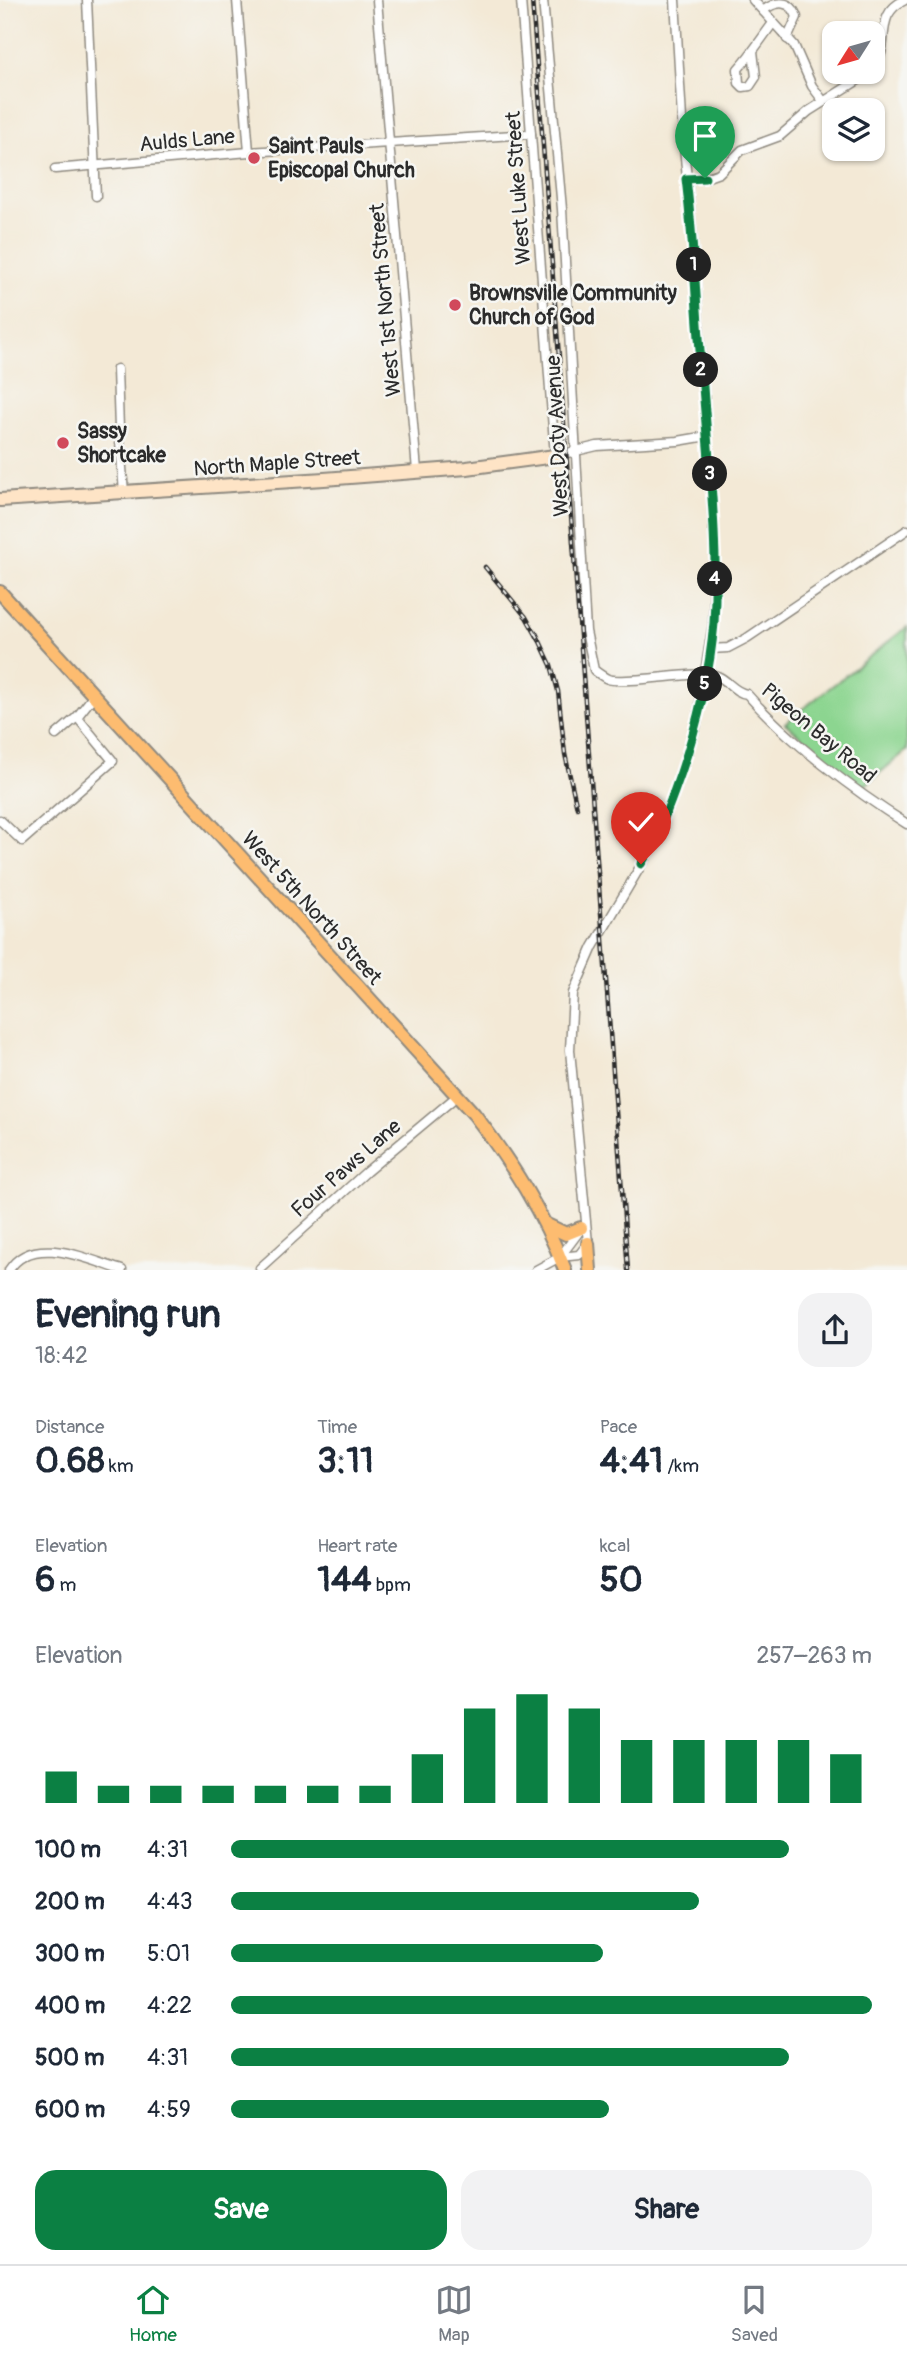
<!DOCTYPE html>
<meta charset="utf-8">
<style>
:root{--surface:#fff;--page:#f2f2f3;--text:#1f2937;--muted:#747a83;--line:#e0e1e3;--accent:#0b8043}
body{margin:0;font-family:Pangolin,sans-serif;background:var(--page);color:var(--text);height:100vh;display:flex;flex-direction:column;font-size:26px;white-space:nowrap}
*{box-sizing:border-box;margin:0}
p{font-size:23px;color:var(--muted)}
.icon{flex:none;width:38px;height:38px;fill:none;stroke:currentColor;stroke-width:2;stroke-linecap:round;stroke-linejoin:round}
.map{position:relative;height:1270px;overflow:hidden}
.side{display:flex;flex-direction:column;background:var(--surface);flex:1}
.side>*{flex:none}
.needle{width:46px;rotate:233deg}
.controls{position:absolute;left:822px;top:21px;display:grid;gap:14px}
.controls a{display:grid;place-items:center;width:63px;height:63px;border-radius:14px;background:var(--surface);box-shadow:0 2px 5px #0004;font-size:35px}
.pin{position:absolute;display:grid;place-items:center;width:60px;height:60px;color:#fff;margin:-72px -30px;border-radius:50% 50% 50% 0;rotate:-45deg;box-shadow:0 0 7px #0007}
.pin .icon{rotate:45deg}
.km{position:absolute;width:35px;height:35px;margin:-18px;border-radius:50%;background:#222;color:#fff;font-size:19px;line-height:35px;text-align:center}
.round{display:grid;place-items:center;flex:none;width:74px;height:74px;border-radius:21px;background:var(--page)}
.overview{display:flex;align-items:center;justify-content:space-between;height:119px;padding:0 35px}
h1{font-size:38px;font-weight:700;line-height:52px}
.figures{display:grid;grid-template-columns:repeat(3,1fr);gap:10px;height:119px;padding:7px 35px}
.figures div{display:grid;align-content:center}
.figures b{font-size:35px;font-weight:700}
.figures small{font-size:19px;font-weight:400}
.figures p{font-size:19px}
.chart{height:196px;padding:14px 35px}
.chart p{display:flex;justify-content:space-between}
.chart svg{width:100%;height:126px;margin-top:7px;stroke:var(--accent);stroke-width:6}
.action{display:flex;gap:14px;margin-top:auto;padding:14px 35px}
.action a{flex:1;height:80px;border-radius:21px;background:var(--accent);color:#fff;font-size:28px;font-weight:700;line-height:80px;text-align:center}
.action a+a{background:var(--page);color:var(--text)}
ul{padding:0 35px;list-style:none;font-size:23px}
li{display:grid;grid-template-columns:112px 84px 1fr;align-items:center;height:52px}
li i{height:18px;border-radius:9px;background:var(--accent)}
.menu{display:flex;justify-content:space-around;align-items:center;height:98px;border-top:2px solid var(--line);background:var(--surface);font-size:19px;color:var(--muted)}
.menu a{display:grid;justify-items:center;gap:4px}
.menu .on{color:var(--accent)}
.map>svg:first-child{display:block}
.green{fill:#8cd590;stroke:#5c805e;stroke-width:2}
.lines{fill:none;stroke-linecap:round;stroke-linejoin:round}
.street-casing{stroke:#8f8a80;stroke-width:11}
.secondary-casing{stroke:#8f8a80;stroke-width:16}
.primary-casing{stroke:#8f8a80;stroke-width:16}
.street{stroke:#fff;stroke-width:8}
.secondary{stroke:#fee4c6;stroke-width:12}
.primary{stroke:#fdbc70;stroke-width:12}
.rail-casing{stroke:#2b2b2b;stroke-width:4.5}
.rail{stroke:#f6f6f2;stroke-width:2;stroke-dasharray:5;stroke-linecap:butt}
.route-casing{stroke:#fff;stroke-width:14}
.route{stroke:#0b8043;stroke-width:9}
.poi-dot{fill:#d1495b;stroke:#f6f6f2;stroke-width:2.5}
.labels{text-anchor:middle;stroke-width:5;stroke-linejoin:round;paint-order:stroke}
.street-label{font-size:21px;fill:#2b2b2b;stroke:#f6f6f2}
.poi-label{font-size:21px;font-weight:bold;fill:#2b2b2b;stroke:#f6f6f2;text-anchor:start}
</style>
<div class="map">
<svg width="907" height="1270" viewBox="0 0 907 1270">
<rect width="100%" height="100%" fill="#f6f6f2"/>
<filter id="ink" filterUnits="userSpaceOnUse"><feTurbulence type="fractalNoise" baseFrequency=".0143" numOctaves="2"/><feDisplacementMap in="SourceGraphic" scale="14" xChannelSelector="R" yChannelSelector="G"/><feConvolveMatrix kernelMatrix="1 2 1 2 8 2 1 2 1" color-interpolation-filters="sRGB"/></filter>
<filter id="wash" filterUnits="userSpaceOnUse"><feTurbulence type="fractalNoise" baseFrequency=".00686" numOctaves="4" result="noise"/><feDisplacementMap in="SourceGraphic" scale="28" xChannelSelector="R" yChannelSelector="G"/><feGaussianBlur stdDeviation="1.57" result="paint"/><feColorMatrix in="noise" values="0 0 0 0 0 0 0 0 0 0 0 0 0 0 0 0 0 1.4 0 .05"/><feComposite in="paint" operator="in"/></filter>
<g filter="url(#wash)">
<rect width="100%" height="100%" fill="#f3e9d6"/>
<!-- green -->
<polygon class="green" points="907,627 907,750 862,788 785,723"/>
</g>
<g filter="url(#ink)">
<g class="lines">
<!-- street casing -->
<g class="street-casing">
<g id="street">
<polyline points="87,0 96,196"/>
<polyline points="237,0 249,152"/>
<polyline points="377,0 417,471"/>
<polyline points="521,0 555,456 597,446 678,441 707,436"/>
<path d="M543 0 562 209 586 631 594 670C598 673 603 677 608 679 621 684 687 673 708 674 727 675 731 692 747 694 788 741 854 791 907 824"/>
<polyline points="753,0 794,45 812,86 824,102"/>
<path d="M763 11C777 0 791 0 797 17L787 39"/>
<path d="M753 51 756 77 750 86 743 87 739 83 738 69C751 55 761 39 773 23"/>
<path d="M873 70C893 43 872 15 905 0"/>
<polyline points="55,169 249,152 531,134"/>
<polyline points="686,179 705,178 719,173 742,150 780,136 809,111 871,72"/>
<polyline points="117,369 119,429 124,493"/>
<polyline points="710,649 728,648 747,638 907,530"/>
<polyline points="56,735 77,717 95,694"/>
<polyline points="0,820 22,841 113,761 77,717"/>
<polyline points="560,1257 579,1255 588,1243 570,1050 573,993 593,947 646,857 669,807 696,727 713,624 715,563 711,488 692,232 683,136 675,0"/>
<polyline points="260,1268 366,1172 457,1096"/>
<path d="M9 1270C33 1232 89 1260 122 1270"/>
<polyline points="536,1270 560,1257 581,1229"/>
</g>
</g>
<!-- secondary casing -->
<g class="secondary-casing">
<polyline id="secondary" points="0,500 324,479 467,468 555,456"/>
</g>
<!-- primary casing -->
<g class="primary-casing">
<g id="primary">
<path d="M0 592 474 1114C512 1164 543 1212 565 1270"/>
<polyline points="547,1225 566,1234 581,1228"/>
<polyline points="588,1243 590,1270"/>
</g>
</g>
<!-- street -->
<use href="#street" class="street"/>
<!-- secondary -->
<use href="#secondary" class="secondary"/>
<!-- primary -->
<use href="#primary" class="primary"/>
<!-- rail casing -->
<g class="rail-casing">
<g id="rail">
<polyline points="532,0 628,1270"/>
<polyline points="485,567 526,617 539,640"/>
<polyline points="536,633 551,665 558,691 565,754 577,808"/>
</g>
</g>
<!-- rail -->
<use href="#rail" class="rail"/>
</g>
</g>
<g class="lines" filter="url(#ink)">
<!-- route casing -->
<g class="route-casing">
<path id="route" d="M641 864C655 841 665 817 674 792 694 738 709 681 714 623 719 540 708 457 702 374 696 309 694 244 686 179L705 178"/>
</g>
<!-- route -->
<use href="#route" class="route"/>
</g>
<!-- markers -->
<g class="poi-dot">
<circle cx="254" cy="158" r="7"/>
<circle cx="455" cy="305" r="7"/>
<circle cx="63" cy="443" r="7"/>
</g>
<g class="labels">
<!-- street labels -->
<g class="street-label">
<text transform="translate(187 140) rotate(-5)" y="7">Aulds Lane</text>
<text transform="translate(518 188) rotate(-94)" y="7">West Luke Street</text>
<text transform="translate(385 300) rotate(-95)" y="7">West 1st North Street</text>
<text transform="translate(557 436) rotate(-93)" y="7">West Doty Avenue</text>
<text transform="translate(277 463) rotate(-4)" y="7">North Maple Street</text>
<text transform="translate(819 733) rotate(40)" y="7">Pigeon Bay Road</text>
<text transform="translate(312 908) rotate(48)" y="7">West 5th North Street</text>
<text transform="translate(346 1168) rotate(-41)" y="7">Four Paws Lane</text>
</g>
<!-- poi labels -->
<g class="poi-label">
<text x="268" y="153">Saint Pauls<tspan x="268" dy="24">Episcopal Church</tspan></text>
<text x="469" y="300">Brownsville Community<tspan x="469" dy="24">Church of God</tspan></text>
<text x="77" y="438">Sassy<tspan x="77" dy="24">Shortcake</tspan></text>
</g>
</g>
</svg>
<div class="controls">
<a><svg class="needle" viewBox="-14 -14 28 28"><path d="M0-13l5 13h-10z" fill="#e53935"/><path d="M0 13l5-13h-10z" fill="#747a83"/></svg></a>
<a><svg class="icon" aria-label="layers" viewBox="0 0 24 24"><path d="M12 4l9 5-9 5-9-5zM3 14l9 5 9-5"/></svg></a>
</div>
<div class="pin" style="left:705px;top:178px;background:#1e9e55"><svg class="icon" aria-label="arrive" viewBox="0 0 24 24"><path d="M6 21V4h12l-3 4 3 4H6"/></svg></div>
<div class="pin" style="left:641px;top:864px;background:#d93025"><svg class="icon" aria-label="check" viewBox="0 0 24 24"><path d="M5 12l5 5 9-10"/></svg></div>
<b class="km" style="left:694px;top:265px">1</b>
<b class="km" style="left:701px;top:370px">2</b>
<b class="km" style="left:710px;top:474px">3</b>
<b class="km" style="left:715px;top:579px">4</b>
<b class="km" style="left:705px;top:684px">5</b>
</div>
<section class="side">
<div class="overview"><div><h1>Evening run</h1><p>18:42</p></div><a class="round"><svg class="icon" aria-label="share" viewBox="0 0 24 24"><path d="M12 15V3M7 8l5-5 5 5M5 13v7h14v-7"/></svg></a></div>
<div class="figures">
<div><p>Distance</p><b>0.68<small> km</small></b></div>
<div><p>Time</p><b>3:11</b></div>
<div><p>Pace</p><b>4:41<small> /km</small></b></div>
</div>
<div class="figures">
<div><p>Elevation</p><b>6<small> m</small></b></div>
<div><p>Heart rate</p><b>144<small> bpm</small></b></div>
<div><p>kcal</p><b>50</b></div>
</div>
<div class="chart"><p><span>Elevation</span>257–263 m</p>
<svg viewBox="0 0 160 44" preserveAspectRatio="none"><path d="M5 44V33M15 44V38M25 44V38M35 44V38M45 44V38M55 44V38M65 44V38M75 44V27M85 44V11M95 44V6M105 44V11M115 44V22M125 44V22M135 44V22M145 44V22M155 44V27"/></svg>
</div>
<ul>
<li><b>100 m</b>4:31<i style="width:87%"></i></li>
<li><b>200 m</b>4:43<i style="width:73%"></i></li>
<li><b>300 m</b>5:01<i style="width:58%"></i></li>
<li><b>400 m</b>4:22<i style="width:100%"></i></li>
<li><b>500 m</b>4:31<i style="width:87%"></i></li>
<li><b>600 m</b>4:59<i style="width:59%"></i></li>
</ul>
<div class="action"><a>Save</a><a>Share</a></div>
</section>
<nav class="menu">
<a class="on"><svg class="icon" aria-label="home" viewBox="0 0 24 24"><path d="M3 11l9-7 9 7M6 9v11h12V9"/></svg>Home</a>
<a><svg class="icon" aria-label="map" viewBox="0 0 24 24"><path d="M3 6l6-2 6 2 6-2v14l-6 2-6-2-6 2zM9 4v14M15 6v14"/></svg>Map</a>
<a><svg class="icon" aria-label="saved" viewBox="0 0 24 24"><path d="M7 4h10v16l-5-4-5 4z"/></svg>Saved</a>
</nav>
